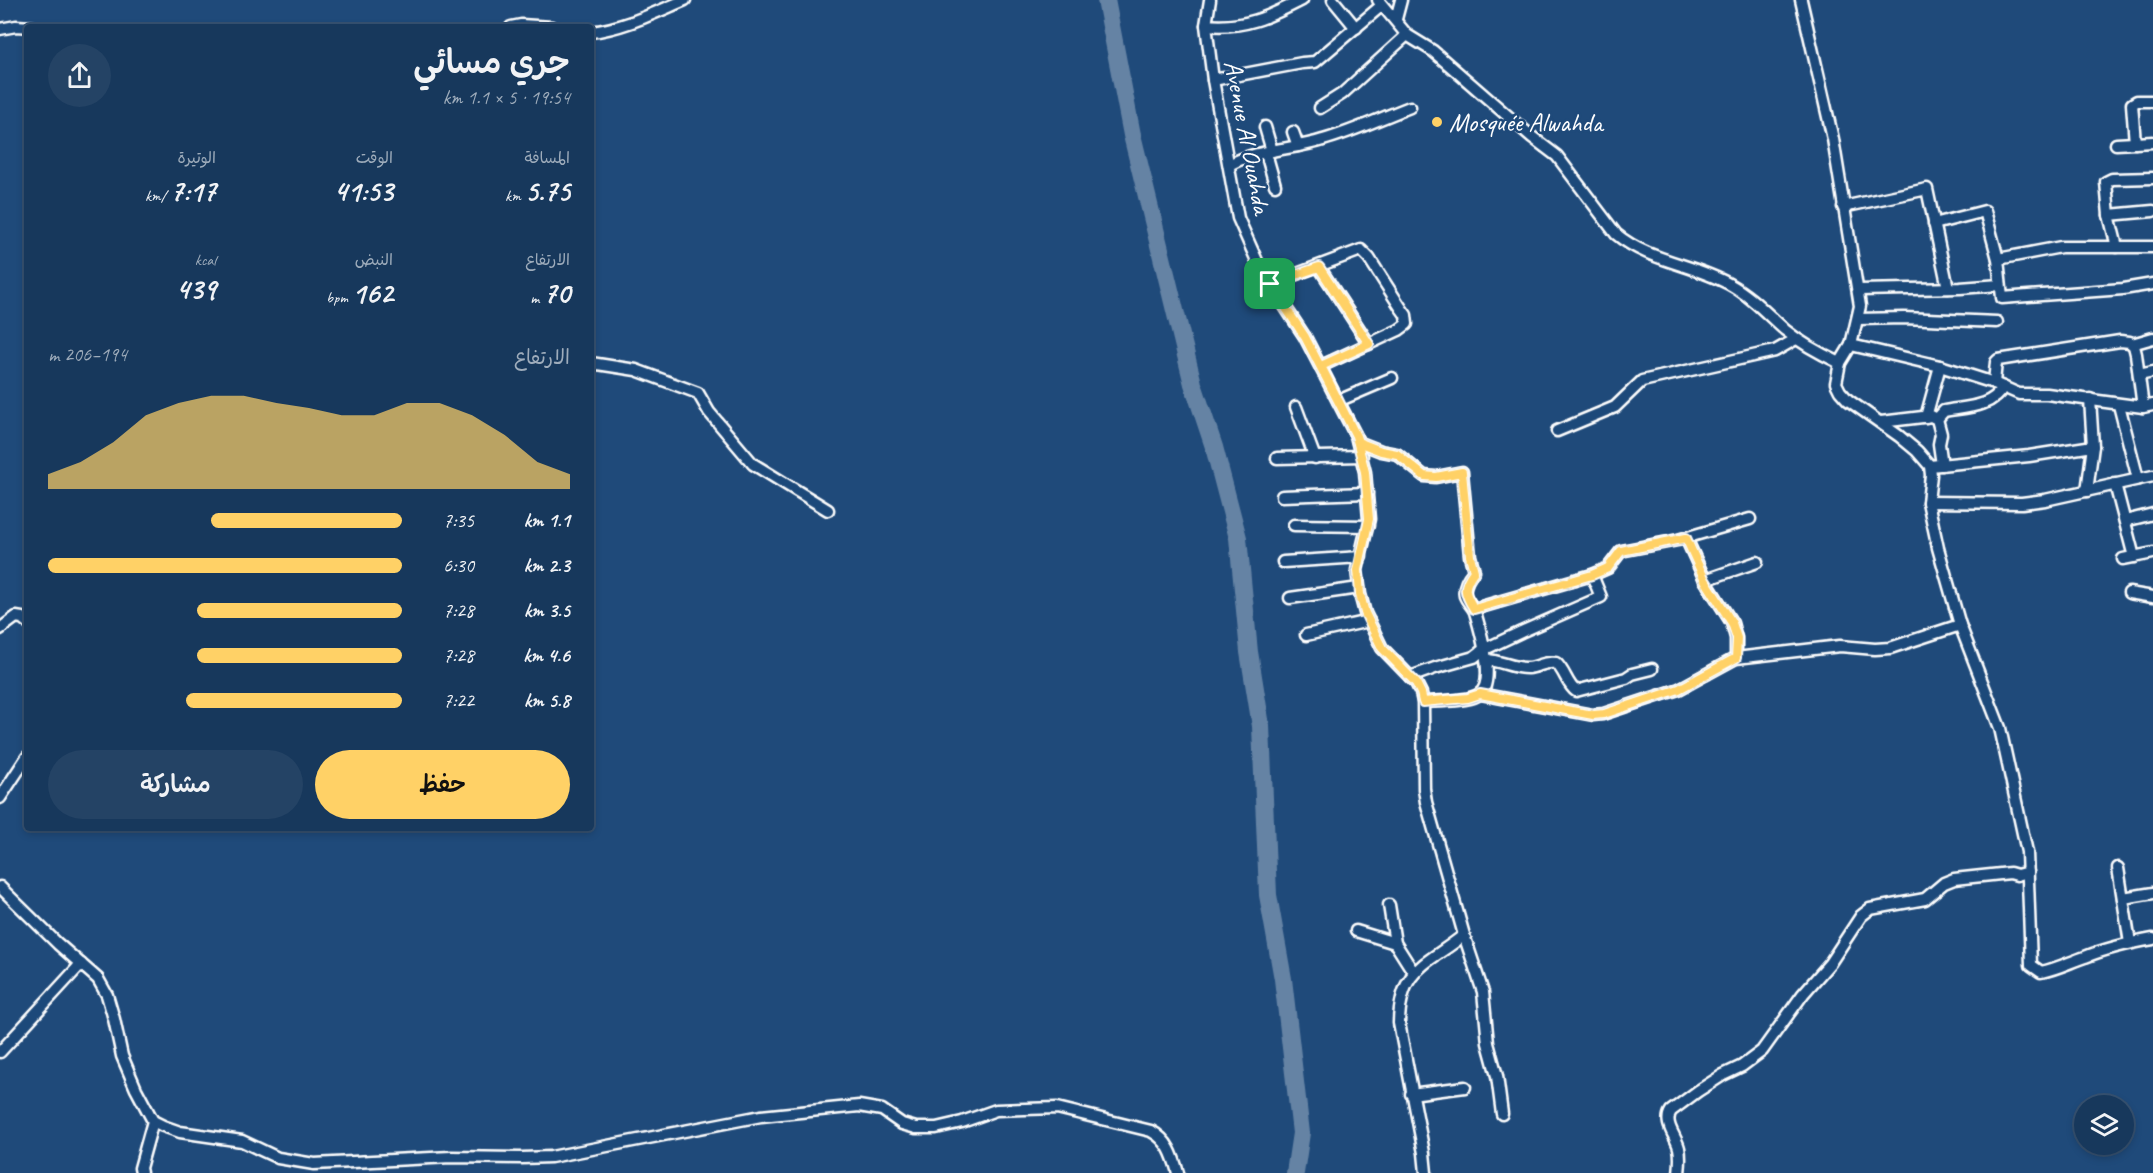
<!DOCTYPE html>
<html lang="ar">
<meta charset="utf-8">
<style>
:root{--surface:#17385c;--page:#244365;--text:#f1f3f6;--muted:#9eacbb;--line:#365272;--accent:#ffd166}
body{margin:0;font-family:Caveat,"Playpen Sans Arabic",sans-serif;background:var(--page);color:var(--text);direction:rtl;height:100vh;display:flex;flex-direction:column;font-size:22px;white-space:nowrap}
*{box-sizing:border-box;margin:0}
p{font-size:20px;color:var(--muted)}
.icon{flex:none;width:33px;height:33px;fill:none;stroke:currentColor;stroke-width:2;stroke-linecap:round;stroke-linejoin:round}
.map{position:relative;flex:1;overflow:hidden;direction:ltr}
.drawer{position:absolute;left:24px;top:24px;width:570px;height:807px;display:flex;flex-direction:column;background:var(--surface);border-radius:6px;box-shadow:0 3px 9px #0003,0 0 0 2px var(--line);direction:rtl}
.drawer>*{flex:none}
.controls{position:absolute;left:2074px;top:1095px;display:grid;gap:12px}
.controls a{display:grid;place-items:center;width:60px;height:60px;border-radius:50%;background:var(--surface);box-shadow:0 3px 9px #0003,0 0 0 2px var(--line);font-size:30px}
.pin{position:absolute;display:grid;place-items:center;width:51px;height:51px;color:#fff;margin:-26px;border-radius:12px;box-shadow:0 3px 9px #0006}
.round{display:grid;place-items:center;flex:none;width:63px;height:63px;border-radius:32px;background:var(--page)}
.overview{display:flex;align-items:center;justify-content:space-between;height:102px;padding:0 24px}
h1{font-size:33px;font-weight:600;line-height:45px}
.stats{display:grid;grid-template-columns:repeat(3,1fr);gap:9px;height:102px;padding:6px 24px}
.stats div{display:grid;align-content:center}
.stats b{font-size:30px;font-weight:600}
.stats small{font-size:16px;font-weight:400}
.stats p{font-size:16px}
.chart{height:168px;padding:12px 24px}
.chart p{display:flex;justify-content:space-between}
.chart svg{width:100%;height:108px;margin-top:6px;fill:var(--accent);opacity:.7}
.cta{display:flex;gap:12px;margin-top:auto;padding:12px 24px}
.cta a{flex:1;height:69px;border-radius:36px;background:var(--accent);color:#111;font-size:24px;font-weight:600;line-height:69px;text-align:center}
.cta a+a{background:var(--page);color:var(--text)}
ul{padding:0 24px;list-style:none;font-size:20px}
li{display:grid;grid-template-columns:96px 72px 1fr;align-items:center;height:45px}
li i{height:15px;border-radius:8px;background:var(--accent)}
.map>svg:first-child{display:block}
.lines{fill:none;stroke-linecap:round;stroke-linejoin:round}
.river{stroke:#6583a4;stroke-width:18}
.minor-casing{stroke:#fff;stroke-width:15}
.minor{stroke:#1f4a7a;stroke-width:10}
.route-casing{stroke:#fff;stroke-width:12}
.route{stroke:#ffd166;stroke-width:8}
.poi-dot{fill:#ffd166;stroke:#1f4a7a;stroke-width:2}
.labels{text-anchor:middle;stroke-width:5;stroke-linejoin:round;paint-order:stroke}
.poi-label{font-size:26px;fill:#fff;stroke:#1f4a7a;text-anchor:start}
.street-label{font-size:26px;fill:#fff;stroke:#1f4a7a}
</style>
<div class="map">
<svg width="2153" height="1173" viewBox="0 0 2153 1173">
<rect width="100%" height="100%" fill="#1f4a7a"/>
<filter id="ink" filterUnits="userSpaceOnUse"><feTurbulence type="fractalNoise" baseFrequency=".0167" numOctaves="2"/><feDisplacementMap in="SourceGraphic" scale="12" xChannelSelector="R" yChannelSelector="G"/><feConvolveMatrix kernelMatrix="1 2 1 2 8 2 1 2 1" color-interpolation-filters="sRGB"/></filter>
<g filter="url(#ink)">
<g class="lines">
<!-- river -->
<polyline class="river" points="1106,0 1132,135 1193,384 1214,447 1238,538 1249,652 1261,726 1268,895 1283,979 1301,1133 1295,1173"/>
<!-- minor casing -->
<g class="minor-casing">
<g id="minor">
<path d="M1210 0 1206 25 1213 80 1238 218 1261 270 1305 337 1356 436 1365 472 1369 519 1357 570 1360 594 1365 613 1382 648 1416 683 1421 693 1423 702 1424 789 1426 802 1464 935C1427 965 1400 967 1399 1023L1424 1153 1426 1173"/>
<polyline points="1333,0 1356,28"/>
<path d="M1378 0 1407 35 1433 51 1532 137 1557 156 1616 234C1648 261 1693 264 1729 284 1751 296 1767 314 1785 330 1802 344 1821 354 1840 363"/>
<path d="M1801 0 1833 139 1860 306 1851 345 1840 363 1836 383 1840 391 1848 400 1899 436 1917 451 1930 466 1931 475 1928 502 1938 548 1960 625 2000 728 2027 852 2031 965 2041 972C2057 969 2070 962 2085 957 2107 948 2130 943 2153 939"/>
<polyline points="1396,19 1401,0"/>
<path d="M1206 25C1244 29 1269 17 1302 0"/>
<polyline points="511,27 521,25 552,27"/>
<polyline points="0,29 16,26 32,27"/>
<path d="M591 32C624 28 654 13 685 0"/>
<polyline points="1213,80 1302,63 1315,62 1381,6"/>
<polyline points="1320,108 1342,94 1407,35"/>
<polyline points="1265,127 1272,151"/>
<polyline points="1293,132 1298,146"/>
<polyline points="2135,143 2132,104 2137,101 2153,101"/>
<polyline points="2116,144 2153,142"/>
<polyline points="1266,153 1275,185"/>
<path d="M1229 165C1257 149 1292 150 1323 140 1352 132 1381 118 1410 107"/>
<polyline points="1843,207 1927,189 1948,288"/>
<polyline points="2153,211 2109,215 2117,247 2153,247"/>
<polyline points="2109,215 2106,182 2112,179 2153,178"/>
<polyline points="1934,224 1985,211 1998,259"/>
<polyline points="2117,247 2061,247 1998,259 2002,298 2123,289 2153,284"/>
<polyline points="1319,267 1369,344"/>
<polyline points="1270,284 1361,250 1369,258 1401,308 1406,315 1407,324 1399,330 1321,366"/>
<polyline points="1859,290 1960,288 2000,285"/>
<polyline points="1858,319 1904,318 1997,322"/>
<polyline points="2132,344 2153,338"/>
<polyline points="1851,345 1940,366 1994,383 2019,394 2047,394 2143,407 2153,405"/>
<polyline points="591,363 636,370 698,393 709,412 753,464 828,510"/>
<polyline points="2139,375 2153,372"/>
<polyline points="1994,383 1996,362 1998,360 2120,341 2130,342 2134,346 2136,354 2143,407"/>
<polyline points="1338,401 1392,378"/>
<polyline points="2119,405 2138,479"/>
<polyline points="1296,407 1315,458"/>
<polyline points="1926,417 1940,366"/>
<path d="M1937 419 1944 411C1964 407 1992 408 2003 387"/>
<polyline points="1881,422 1931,416 1937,419 1941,434 1939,444 1942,465"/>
<polyline points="1557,431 1615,407 1642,381 1775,351 1796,339"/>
<path d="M1358 442 1381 451 1397 454 1424 476 1436 477 1462 472 1470 556 1474 571C1468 578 1463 587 1465 596 1467 602 1473 606 1475 612 1480 629 1497 685 1478 695 1466 702 1438 701 1423 702"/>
<polyline points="1277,458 1362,456"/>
<polyline points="1930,466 2029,456 2093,446"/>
<polyline points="2115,484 2134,557"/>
<polyline points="2087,491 2093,446 2090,399"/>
<polyline points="1282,496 1367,493"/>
<polyline points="1928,502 2022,503 2045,500 2153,476"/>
<polyline points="2125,521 2153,514"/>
<polyline points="1294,525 1368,526"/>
<polyline points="1686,538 1705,580 1732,623 1736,638 1736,658"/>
<polyline points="2123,559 2153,553"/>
<polyline points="1283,562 1361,557"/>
<polyline points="1705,580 1757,562"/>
<polyline points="2129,593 2153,597"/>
<polyline points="1290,598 1359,588"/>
<polyline points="1474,609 1592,575 1608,568 1621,551 1678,540 1750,519"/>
<polyline points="0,629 16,617 22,618 27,622"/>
<polyline points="1306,635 1369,621"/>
<path d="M1486 660C1500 660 1514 669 1528 668 1538 667 1546 661 1556 663 1565 671 1567 685 1576 691L1626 678 1632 674 1652 669"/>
<polyline points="1410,677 1435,668 1474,657 1483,650 1521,632 1601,597 1592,575"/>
<polyline points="1480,694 1593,715 1603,714 1679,689 1736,658 1840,646 1875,649 1890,648 1960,625"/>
<polyline points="0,798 27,757"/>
<polyline points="2118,868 2130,943"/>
<path d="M0 887 58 944 98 979 107 995 114 1019 122 1056 136 1089 153 1121 163 1126 180 1132 242 1141 278 1158 314 1164 451 1157 522 1158 551 1157 761 1116 859 1106 882 1110 902 1124 916 1128H936L962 1122 996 1110 1057 1108 1151 1131C1168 1140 1173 1155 1178 1173"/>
<polyline points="2123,898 2153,893"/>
<polyline points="1389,905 1395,943 1414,973"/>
<polyline points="1356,931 1395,943"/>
<polyline points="1464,935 1483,992 1488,1043 1497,1076 1502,1114"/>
<polyline points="0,1052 81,964"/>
<polyline points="1411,1094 1465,1087"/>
<polyline points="141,1173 140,1168 153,1121"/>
<path d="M1679 1173C1680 1164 1681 1157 1679 1148 1676 1136 1663 1123 1671 1111L1698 1091 1723 1075 1742 1066 1762 1051 1803 994 1830 963 1861 916 1870 909 1925 899 1944 883 1954 879 2010 873 2017 875 2028 872"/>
</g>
</g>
<!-- minor -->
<use href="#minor" class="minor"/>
</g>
</g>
<g class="lines" filter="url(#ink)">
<!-- route casing -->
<g class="route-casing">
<path id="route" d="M1270 284 1305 337 1356 436 1365 472 1369 519 1358 570 1360 594 1365 613 1382 648 1416 683 1421 693 1423 702 1468 698 1480 694 1593 715 1604 714 1679 689 1736 658 1737 638 1732 623 1705 580 1686 538 1621 551 1608 568 1592 575 1474 609C1464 593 1462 587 1474 571L1470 556 1462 472 1436 477 1424 476 1397 454 1381 451 1358 442 1356 436 1321 366 1369 344 1319 267 1270 284"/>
</g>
<!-- route -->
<use href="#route" class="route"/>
</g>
<!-- markers -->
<circle class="poi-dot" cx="1437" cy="122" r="6"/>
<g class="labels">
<!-- poi labels -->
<g class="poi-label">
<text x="1449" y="131">Mosquée Alwahda</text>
</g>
<!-- street labels -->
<g class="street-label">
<text transform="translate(1248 137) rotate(79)" y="9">Avenue Al Ouahda</text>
</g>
</g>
</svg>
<div class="controls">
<a><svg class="icon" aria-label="layers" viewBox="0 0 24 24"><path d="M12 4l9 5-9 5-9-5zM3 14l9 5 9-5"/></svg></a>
</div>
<div class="pin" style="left:1270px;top:284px;background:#1e9e55"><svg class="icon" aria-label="arrive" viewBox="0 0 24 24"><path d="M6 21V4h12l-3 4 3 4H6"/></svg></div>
<section class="drawer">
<div class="overview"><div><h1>جري مسائي</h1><p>19:54 · 5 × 1.1 km</p></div><a class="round"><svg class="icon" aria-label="share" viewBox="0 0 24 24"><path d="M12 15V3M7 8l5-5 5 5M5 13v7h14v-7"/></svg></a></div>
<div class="stats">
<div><p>المسافة</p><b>5.75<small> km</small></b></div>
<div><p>الوقت</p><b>41:53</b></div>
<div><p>الوتيرة</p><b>7:17<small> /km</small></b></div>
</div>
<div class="stats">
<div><p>الارتفاع</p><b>70<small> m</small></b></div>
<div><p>النبض</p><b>162<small> bpm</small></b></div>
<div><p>kcal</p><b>439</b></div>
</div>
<div class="chart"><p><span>الارتفاع</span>194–206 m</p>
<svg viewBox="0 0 160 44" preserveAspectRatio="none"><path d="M0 44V38L10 33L20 25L30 14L40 9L50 6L60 6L70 9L80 11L90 14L100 14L110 9L120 9L130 14L140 22L150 33L160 38V44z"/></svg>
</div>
<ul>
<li><b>1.1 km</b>7:35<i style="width:54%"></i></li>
<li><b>2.3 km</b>6:30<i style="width:100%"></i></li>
<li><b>3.5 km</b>7:28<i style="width:58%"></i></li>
<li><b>4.6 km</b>7:28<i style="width:58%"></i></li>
<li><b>5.8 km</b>7:22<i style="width:61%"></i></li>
</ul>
<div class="cta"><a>حفظ</a><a>مشاركة</a></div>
</section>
</div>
